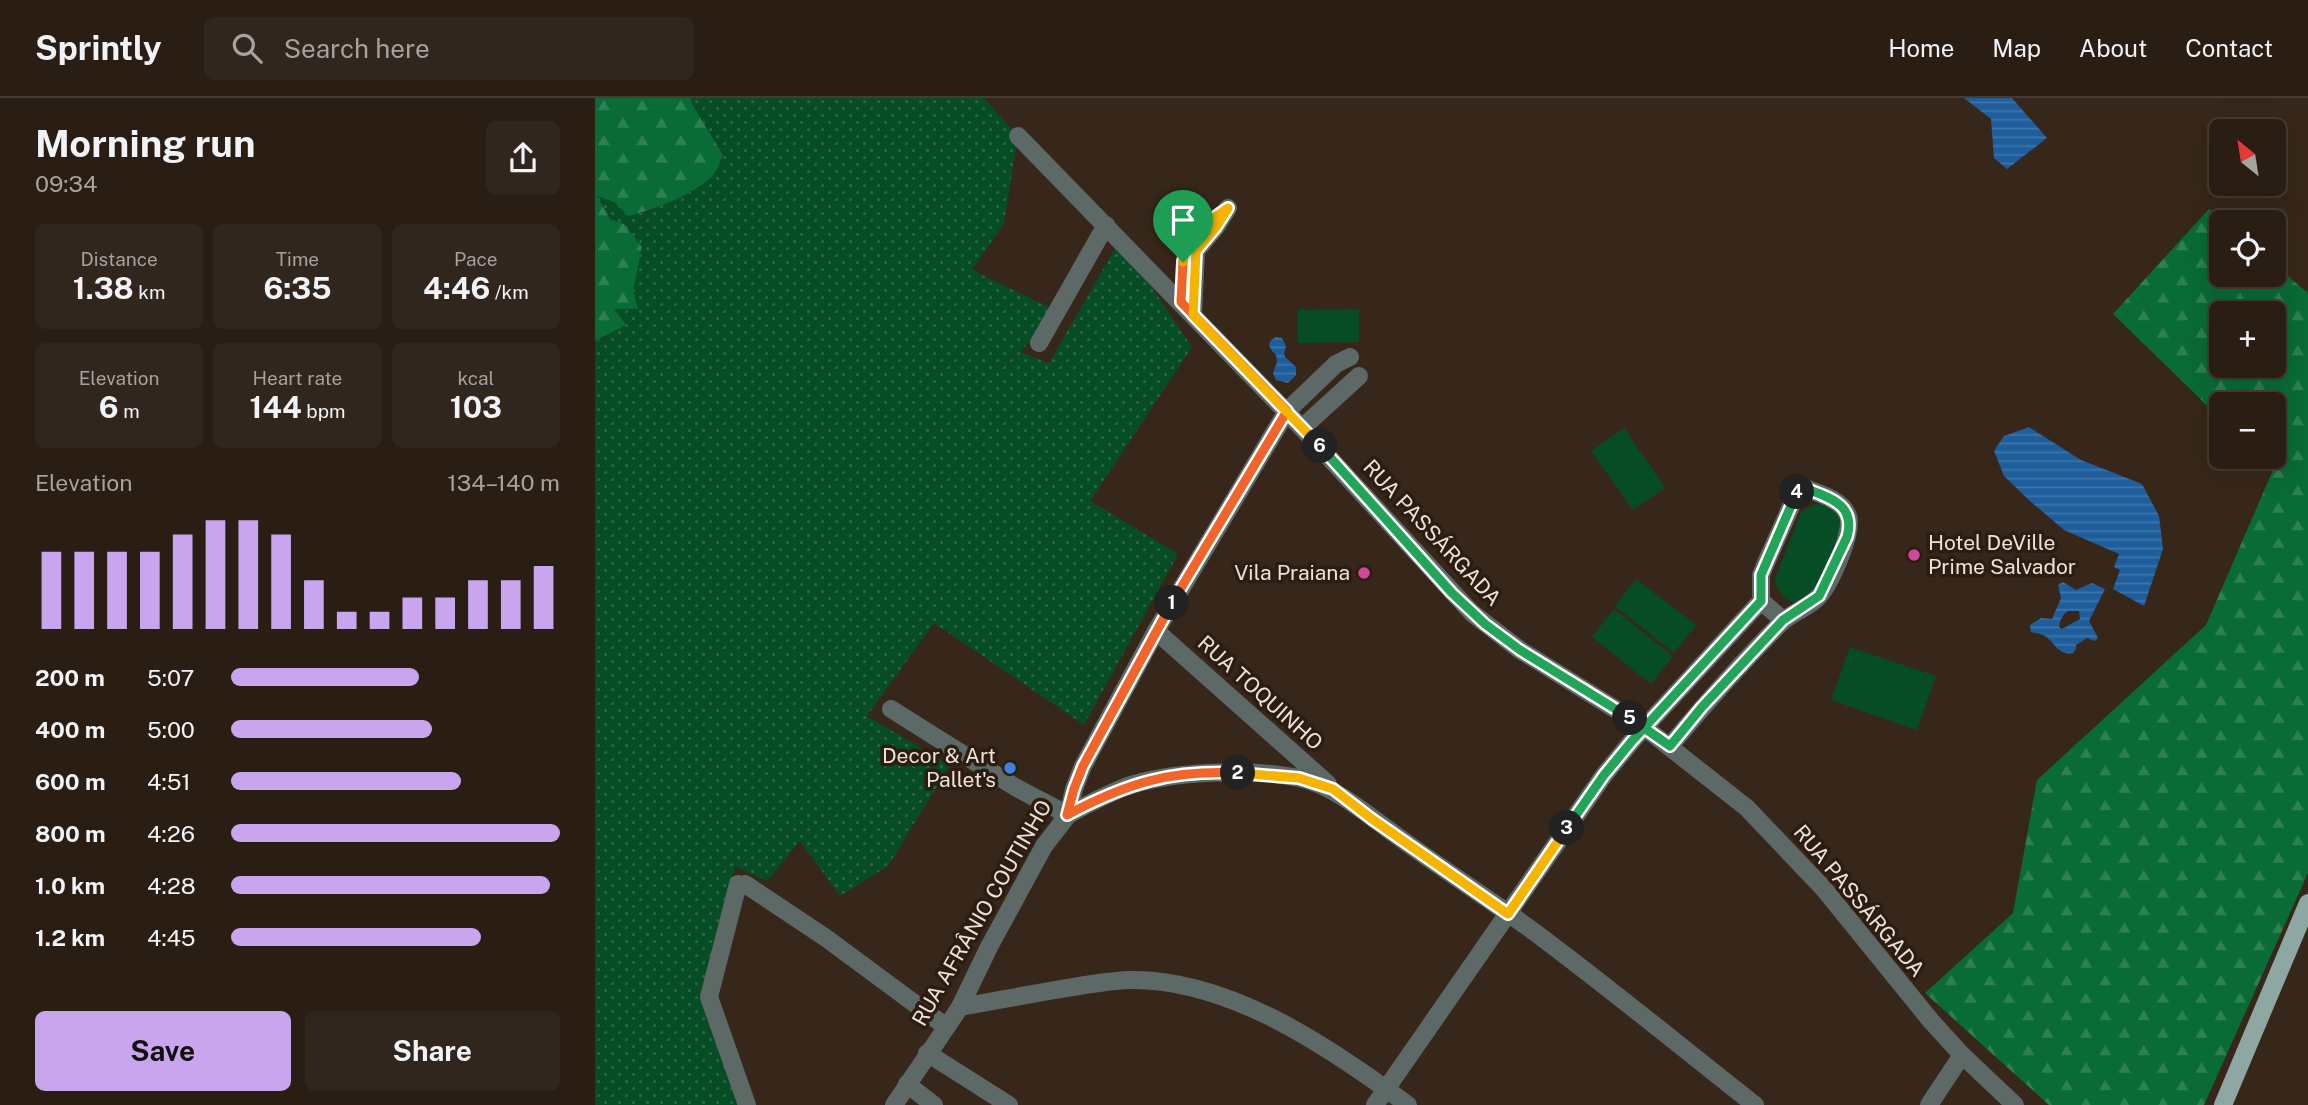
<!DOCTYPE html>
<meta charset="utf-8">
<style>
:root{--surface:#291d14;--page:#31261d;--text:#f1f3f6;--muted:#a5a2a0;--line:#453b34;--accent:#c9a5ee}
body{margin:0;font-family:"Public Sans",sans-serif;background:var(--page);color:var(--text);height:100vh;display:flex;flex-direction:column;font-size:26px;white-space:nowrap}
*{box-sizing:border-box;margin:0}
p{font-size:23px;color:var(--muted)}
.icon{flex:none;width:38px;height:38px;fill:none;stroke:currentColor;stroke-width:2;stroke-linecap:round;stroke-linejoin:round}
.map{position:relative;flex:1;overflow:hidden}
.panel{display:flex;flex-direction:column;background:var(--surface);width:595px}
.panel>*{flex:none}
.needle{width:46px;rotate:330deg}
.controls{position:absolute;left:1614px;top:21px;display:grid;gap:14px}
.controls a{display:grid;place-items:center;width:77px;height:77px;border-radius:10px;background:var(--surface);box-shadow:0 7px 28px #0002,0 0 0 2px var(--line);font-size:35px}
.pin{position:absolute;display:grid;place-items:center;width:60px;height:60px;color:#fff;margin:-72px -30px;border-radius:50% 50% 50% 0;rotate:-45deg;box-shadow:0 0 7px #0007}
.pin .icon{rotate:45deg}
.km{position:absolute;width:35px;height:35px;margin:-18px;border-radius:50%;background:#222;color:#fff;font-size:19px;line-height:35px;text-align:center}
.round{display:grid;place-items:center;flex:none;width:74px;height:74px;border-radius:10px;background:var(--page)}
.head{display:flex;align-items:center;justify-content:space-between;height:119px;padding:0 35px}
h1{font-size:38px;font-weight:700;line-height:52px}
.metrics{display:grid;grid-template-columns:repeat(3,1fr);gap:10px;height:119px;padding:7px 35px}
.metrics div{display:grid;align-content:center;border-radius:10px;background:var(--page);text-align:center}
.metrics b{font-size:30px;font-weight:700}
.metrics small{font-size:19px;font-weight:400}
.metrics p{font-size:19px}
.chart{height:196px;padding:14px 35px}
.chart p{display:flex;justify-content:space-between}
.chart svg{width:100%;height:126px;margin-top:7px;stroke:var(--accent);stroke-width:6}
.action{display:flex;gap:14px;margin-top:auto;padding:14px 35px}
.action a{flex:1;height:80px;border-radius:10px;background:var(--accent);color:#111;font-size:28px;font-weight:700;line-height:80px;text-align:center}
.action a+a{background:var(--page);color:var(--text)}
ul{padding:0 35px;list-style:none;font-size:23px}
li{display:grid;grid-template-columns:112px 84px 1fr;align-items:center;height:52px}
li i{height:18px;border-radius:9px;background:var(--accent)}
header{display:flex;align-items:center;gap:42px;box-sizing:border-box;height:98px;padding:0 35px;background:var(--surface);border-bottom:2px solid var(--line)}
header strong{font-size:33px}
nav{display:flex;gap:38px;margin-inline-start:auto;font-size:24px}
.search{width:490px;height:63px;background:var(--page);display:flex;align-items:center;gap:18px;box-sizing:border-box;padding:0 24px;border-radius:10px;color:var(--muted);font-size:26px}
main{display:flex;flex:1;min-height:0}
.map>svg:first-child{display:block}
.grass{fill:url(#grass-dots)}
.forest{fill:url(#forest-firs);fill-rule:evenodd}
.park{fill:#064c25}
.water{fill:url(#water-rules);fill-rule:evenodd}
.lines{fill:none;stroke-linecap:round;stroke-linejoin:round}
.minor{stroke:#5d6967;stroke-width:18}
.major{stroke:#8fa7a2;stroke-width:18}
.split-1-casing{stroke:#fff;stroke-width:14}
.split-2-casing{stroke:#fff;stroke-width:14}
.split-3-casing{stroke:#fff;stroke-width:14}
.split-4-casing{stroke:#fff;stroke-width:14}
.split-5-casing{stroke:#fff;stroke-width:14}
.split-6-casing{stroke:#fff;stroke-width:14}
.split-7-casing{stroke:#fff;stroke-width:14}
.split-1{stroke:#f0652b;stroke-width:9}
.split-2{stroke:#f0652b;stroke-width:9}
.split-3{stroke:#f5b400;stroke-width:9}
.split-4{stroke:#22a559;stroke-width:9}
.split-5{stroke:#22a559;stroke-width:9}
.split-6{stroke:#22a559;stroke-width:9}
.split-7{stroke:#f5b400;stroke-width:9}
.hotel-dot{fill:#d1479c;stroke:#2d1d11;stroke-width:2.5}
.shop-dot{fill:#3f7fe0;stroke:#2d1d11;stroke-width:2.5}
.labels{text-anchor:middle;stroke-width:7;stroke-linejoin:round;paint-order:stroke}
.street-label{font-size:21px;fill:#ede2da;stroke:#2d1d11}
.poi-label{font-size:21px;fill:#ede2da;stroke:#2d1d11;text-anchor:end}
</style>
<header>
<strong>Sprintly</strong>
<div class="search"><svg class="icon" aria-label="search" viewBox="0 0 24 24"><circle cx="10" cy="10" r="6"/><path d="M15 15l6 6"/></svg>Search here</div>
<nav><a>Home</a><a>Map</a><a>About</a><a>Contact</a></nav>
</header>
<main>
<section class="panel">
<div class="head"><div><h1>Morning run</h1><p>09:34</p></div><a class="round"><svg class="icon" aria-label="share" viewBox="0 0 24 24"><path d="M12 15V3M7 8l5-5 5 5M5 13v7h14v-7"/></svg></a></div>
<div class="metrics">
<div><p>Distance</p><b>1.38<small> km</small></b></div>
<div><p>Time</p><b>6:35</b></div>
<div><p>Pace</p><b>4:46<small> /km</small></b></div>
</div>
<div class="metrics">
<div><p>Elevation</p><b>6<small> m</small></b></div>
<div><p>Heart rate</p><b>144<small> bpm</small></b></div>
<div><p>kcal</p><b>103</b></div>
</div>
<div class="chart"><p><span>Elevation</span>134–140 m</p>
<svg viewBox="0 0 160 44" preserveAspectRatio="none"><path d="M5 44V17M15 44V17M25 44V17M35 44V17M45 44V11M55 44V6M65 44V6M75 44V11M85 44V27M95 44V38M105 44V38M115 44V33M125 44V33M135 44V27M145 44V27M155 44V22"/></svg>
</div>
<ul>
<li><b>200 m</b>5:07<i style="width:57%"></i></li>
<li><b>400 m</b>5:00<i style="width:61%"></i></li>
<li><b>600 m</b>4:51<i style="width:70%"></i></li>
<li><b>800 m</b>4:26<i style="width:100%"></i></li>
<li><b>1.0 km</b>4:28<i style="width:97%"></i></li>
<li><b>1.2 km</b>4:45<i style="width:76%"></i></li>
</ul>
<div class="action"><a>Save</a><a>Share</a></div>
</section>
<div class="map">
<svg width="1713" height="1007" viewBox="0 0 1713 1007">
<defs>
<pattern id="grass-dots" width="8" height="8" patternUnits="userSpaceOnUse" patternTransform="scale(1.75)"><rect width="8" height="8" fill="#064c25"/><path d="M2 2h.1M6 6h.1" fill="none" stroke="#2b6644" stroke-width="1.8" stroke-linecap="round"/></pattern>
<pattern id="forest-firs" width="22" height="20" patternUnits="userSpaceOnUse" patternTransform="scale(1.75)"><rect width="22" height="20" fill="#096b36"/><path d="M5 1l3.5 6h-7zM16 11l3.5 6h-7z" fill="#2d8052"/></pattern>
<pattern id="water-rules" width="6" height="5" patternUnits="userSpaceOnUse" patternTransform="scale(1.75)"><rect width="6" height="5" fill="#1e5e9c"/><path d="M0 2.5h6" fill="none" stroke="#3f75a9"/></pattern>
</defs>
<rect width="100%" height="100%" fill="#37271a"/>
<!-- grass -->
<polygon class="grass" points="96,0 389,0 423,38 409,125 377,172 462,213 425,254 454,265 525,142 597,249 495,403 583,456 489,627 339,525 272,618 355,667 293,768 245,798 205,743 172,783 140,768 114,899 152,1007 0,1007 0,243 11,239 19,211 38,193 47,149 15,121 1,97 19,104 33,117 52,114 98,93 128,57 97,6"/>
<!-- forest -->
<g class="forest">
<path d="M0 0H96L97 6 128 57C125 63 123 72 118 77 103 95 56 113 33 118L19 104 2 98 15 121 29 126 47 149 38 193 43 211H19L31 227 0 243Z"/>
<path d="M1614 111 1629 124H1626V177H1678V166L1713 195V775L1609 1007H1454L1330 895 1418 815 1442 682 1611 527 1678 372 1665 359H1678V306H1626V321L1518 216ZM1626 215H1678V268H1626Z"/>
</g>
<!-- park -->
<g class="park">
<polygon points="764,211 764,244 703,245 703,212"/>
<polygon points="1029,330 1070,390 1038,412 996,353"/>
<path d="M1227 405 1251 418 1225 496C1220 498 1214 503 1209 504 1193 508 1182 494 1180 481L1206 414 1217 407Z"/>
<polygon points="1041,481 1101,527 1079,555 1020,508"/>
<polygon points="1019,511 1078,558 1056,586 997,539"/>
<polygon points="1255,549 1341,578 1322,632 1236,602"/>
</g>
<!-- water -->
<g class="water">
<polygon points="1369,0 1417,0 1452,40 1412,71 1399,60 1396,21"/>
<polygon points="681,239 687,240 691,248 689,255 690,259 701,269 701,277 693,285 681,282 678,275 682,264 681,257 677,253 674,247 676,242"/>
<polygon points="1434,329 1486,362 1547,386 1564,418 1568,451 1549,508 1518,491 1525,472 1519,469 1524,456 1469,432 1435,403 1409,378 1399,353 1409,338"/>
<path d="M1468 484 1481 492 1497 485 1510 491 1494 523 1503 540 1500 543 1492 540 1481 547V551L1478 555C1462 558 1460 543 1448 537 1444 535 1440 535 1436 534L1435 527 1446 520 1457 521 1466 500 1463 487ZM1473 513H1484L1485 521 1467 531 1464 529C1465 522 1467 517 1473 513Z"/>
</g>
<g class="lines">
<!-- minor -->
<g class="minor">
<polyline points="423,38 707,330 877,515 925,552 1049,629 1152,710 1229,791 1336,923 1367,957 1420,1007"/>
<polyline points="598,217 601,153 621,129 633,110"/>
<polyline points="444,245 511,127"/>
<polyline points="707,330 764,278"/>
<polyline points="561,533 733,686"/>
<polyline points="296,611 420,689 473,717"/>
<path d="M1075 648C1110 606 1147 564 1186 525 1198 513 1215 510 1225 497 1236 484 1259 433 1253 418 1247 400 1220 395 1205 388L1170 467 1166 477V503L1188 522"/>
<path d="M473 717C491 707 510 697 530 689 575 673 656 670 704 680 743 688 782 725 816 748 855 776 895 802 934 830 1011 887 1085 948 1160 1007"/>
<polyline points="143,786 114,899 152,1007"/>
<polyline points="150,786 231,840 350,928"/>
<path d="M365 909C397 903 428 898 460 892 485 888 509 883 534 882 634 880 736 950 813 1007"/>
<polyline points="332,955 414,1007"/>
<polyline points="312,986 339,1007"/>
<polyline points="299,1007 365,909 394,849 449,748 473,717 479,691 488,668 561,533 692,313 741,266 755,259"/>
<polyline points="780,1007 1009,677 1037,643 1166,503"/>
<polyline points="1334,1007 1367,957"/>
</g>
<!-- major -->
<polyline class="major" points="1628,1007 1713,805"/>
</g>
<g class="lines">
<!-- split-1 casing -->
<g class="split-1-casing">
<polyline id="split-1" points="577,505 692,313 586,204 588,164"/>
</g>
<!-- split-2 casing -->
<g class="split-2-casing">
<path id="split-2" d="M577 505 488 668 479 691 472 717C532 685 575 672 643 675"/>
</g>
<!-- split-3 casing -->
<g class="split-3-casing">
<polyline id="split-3" points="643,675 704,680 738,691 777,721 913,816 972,730"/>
</g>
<!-- split-4 casing -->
<g class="split-4-casing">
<polyline id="split-4" points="972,730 1009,677 1037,643 1166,503 1166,477 1202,394"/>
</g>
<!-- split-5 casing -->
<g class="split-5-casing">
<path id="split-5" d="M1035 620 1075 648 1107 609 1188 522 1224 498 1252 439C1262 404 1230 399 1205 388L1202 394"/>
</g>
<!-- split-6 casing -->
<g class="split-6-casing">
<polyline id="split-6" points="725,348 857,495 890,526 925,552 1035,620"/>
</g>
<!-- split-7 casing -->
<g class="split-7-casing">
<path id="split-7" d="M588 164C592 137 611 125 633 110L621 129 601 153 598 217 725 348"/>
</g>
<!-- split-1 -->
<use href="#split-1" class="split-1"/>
<!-- split-2 -->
<use href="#split-2" class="split-2"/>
<!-- split-3 -->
<use href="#split-3" class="split-3"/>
<!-- split-4 -->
<use href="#split-4" class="split-4"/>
<!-- split-5 -->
<use href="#split-5" class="split-5"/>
<!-- split-6 -->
<use href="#split-6" class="split-6"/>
<!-- split-7 -->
<use href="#split-7" class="split-7"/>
</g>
<!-- markers -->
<g class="hotel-dot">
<circle cx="1319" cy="457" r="7"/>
<circle cx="769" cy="475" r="7"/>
</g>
<circle class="shop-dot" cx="415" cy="670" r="7"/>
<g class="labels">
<!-- street labels -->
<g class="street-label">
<text transform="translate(837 435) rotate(47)" y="7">RUA PASSÁRGADA</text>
<text transform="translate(665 595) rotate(42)" y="7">RUA TOQUINHO</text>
<text transform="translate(1264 803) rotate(50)" y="7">RUA PASSÁRGADA</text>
<text transform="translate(387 815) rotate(-60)" y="7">RUA AFRÂNIO COUTINHO</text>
</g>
<!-- poi labels -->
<g class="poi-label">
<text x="1333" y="452" text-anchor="start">Hotel DeVille<tspan x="1333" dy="24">Prime Salvador</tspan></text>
<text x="755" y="482">Vila Praiana</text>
<text x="401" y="665">Decor &amp; Art<tspan x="401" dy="24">Pallet's</tspan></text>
</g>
</g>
</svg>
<div class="controls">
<a><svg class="needle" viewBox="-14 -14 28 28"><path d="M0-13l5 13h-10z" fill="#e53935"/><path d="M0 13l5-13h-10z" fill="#a5a2a0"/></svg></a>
<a><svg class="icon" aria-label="locate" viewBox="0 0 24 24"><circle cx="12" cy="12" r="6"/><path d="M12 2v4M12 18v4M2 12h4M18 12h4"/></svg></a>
<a>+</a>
<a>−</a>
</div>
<div class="pin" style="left:588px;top:164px;background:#1e9e55"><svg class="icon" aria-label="arrive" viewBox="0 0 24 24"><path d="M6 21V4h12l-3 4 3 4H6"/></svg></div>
<b class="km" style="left:577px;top:505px">1</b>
<b class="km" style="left:643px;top:675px">2</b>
<b class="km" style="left:972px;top:730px">3</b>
<b class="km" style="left:1202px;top:394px">4</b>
<b class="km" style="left:1035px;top:620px">5</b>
<b class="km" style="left:725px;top:348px">6</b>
</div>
</main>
